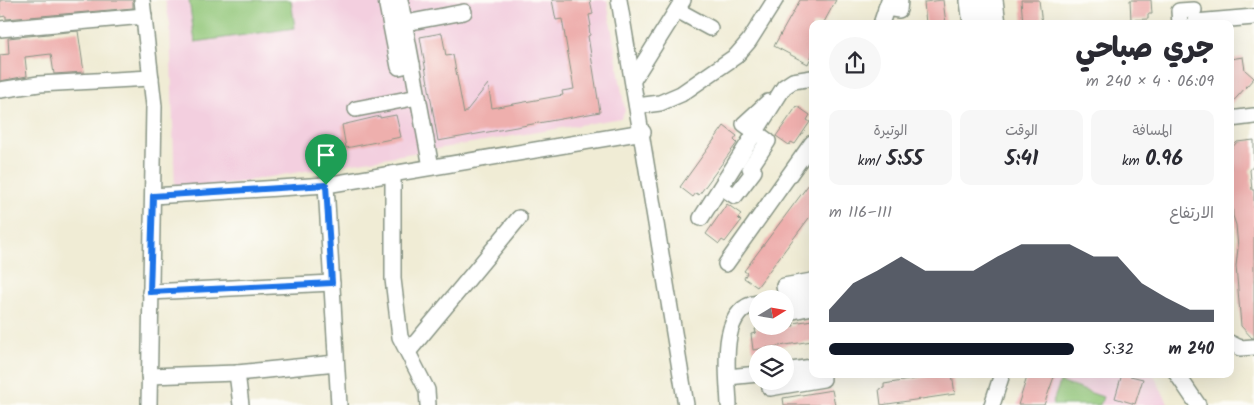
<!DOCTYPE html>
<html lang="ar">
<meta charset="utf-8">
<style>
:root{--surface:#fff;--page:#f7f7f7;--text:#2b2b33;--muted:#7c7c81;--accent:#111827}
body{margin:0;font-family:Kalam,"Playpen Sans Arabic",sans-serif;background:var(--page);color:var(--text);direction:rtl;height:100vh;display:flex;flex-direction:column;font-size:19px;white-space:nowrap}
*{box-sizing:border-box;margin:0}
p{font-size:16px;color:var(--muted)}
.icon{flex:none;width:28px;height:28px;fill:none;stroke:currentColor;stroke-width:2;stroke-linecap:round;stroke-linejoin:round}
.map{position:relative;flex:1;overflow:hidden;direction:ltr}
.side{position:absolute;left:809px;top:20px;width:425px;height:358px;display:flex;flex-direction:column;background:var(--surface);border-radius:10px;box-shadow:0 5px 20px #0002;direction:rtl}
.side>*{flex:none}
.needle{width:32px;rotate:79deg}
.controls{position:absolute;left:749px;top:290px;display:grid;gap:10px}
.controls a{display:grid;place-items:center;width:45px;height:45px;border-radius:50%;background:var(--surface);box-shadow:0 5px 20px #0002;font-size:25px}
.pin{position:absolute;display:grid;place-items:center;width:42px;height:42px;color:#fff;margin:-51px -21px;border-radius:50% 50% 50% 0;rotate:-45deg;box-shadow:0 0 5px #0007}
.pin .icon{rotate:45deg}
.round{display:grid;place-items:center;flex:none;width:52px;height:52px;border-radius:26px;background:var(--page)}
.head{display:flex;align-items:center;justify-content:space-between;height:85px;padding:0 20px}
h1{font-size:28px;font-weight:800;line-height:38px}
.figures{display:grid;grid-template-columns:repeat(3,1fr);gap:8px;height:85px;padding:5px 20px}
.figures div{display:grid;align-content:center;border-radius:10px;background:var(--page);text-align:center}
.figures b{font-size:21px;font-weight:800}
.figures small{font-size:14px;font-weight:400}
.figures p{font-size:14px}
.chart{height:140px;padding:10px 20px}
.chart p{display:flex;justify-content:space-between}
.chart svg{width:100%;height:90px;margin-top:5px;fill:var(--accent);opacity:.7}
ul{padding:0 20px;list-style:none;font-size:16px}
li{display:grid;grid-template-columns:80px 60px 1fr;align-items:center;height:38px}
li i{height:12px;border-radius:6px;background:var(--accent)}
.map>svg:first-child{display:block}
.built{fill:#f3cfdf}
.green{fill:#91c678;stroke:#588256}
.building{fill:#eeafad}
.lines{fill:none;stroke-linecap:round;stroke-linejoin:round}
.minor-casing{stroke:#889484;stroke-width:18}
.minor{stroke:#fff;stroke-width:15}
.route-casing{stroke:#fff;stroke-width:10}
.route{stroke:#1a73e8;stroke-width:6}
</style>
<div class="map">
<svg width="1254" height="405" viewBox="0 0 1254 405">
<rect width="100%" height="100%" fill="#fdfcf7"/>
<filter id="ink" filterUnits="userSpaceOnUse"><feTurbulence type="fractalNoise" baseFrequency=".02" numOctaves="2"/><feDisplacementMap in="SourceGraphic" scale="10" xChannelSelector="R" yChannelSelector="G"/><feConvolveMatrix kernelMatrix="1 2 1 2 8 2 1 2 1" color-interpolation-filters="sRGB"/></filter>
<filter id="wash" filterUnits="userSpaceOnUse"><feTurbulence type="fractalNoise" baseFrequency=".0096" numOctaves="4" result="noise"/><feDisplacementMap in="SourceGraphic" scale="20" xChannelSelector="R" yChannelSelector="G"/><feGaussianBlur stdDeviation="1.12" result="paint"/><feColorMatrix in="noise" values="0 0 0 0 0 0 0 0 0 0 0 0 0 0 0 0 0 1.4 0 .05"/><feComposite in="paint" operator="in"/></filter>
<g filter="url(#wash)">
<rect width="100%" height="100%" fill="#f0ecd5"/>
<!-- built -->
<g class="built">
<polygon points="165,0 607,0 625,111 621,118 175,193 170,24"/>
<polygon points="1028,374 1146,374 1154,376 1169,405 1017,405"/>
</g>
<!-- green -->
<g class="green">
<polygon points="189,0 291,0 295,28 195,42"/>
<polygon points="1060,382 1103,397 1100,405 1052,405"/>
</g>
<g id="blocks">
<!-- building -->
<g class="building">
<polygon points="0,0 133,0 133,8 6,19 6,16 0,17"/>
<polygon points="552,0 590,0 593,14 589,15 591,26 589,27 590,35 588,36 600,112 438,141 420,37 442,33 446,56 453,55 464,114 488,84 492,108 563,95 562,91 574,89 562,19 556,20"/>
<polygon points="800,0 836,0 823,24 812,24 812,55 808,64 774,46"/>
<polygon points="943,0 946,24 926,24 924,2"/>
<polygon points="1021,0 1039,0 1042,24 1023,24"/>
<polygon points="1130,0 1151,0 1152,14 1148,14 1148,19 1131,20"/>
<polygon points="78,31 84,72 54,74 51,54 25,57 27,76 0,81 0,55 9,54 8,38"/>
<polygon points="1243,57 1245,70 1254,78 1230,105 1230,59"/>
<polygon points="797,106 810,115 807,120 810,122 795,144 791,142 789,145 776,136"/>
<polygon points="396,115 401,137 346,148 342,125 380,116 380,118"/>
<polygon points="724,126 737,136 734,140 737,143 699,195 696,193 693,197 680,187"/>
<polygon points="1254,140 1254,165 1250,170 1252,190 1254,190 1254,338 1252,338 1241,326 1236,266 1238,248 1236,225 1233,216 1230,150 1237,142"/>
<polygon points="812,180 812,214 757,287 744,278 747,273 744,271"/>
<polygon points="727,204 741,214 738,218 741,221 725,242 722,240 719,244 706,234"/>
<polygon points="812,320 812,341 753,350 751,334 756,333 755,329 794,326 793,323"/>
<polygon points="928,374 952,374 955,394 881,405 879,389 884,388 884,384 927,377"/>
<polygon points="1028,374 1055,374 1044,405 1018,405"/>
<polygon points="1122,374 1143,379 1135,404 1115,398"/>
<polygon points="832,390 835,405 784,405 783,398"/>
</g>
</g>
</g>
<g filter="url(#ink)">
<use href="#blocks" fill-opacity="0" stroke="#889484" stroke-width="1"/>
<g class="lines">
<!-- minor casing -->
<g class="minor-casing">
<g id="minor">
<polyline points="142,0 154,106 149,405"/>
<polyline points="386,0 399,67 412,64"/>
<polyline points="400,0 431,167"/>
<polyline points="619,0 686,405"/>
<polyline points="970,0 968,1 971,24"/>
<polyline points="982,0 985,24"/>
<polyline points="995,0 998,24"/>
<polyline points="886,8 899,10 900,0"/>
<polyline points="677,10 710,28"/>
<polyline points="1195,22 1254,17"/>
<polyline points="881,24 889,0"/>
<polyline points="1180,24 1179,11 1194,10"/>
<polyline points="395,25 464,12"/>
<polyline points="0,29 144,16"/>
<polyline points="633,80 683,0"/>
<polyline points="0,90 39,84 151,78"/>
<polyline points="637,106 660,103 681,94 736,56 749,41 775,0"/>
<polyline points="356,109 418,97"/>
<polyline points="1230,119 1254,116"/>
<polyline points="393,174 393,279 400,337 427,390 428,405"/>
<polyline points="721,187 735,196 754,171 750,168 768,141 744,124 768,102"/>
<polyline points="153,196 326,185"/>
<polyline points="701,218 784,87 793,81 812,78"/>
<polyline points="726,264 812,143"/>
<polyline points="812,281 784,286 789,312 812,307"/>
<polyline points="150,292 332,283"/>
<polyline points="783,299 812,294"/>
<polyline points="1230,343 1240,348 1254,347"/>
<polyline points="408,352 519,218"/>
<polyline points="785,371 812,367"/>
<polyline points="237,373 241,405"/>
<polyline points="1177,374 1198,405"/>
<polyline points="149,376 237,373 336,363"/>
<polyline points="728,377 758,374"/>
<polyline points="769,381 770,388 823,379 822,374"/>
<polyline points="339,405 326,185 643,132"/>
<path d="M729 405C728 375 717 309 758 303"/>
<polyline points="992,405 1002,374"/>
</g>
</g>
<!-- minor -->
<use href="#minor" class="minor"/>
</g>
</g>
<g class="lines" filter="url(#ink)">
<!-- route casing -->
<g class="route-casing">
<polygon id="route" points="326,185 332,283 150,292 153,196"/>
</g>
<!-- route -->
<use href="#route" class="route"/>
</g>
</svg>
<div class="controls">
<a><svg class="needle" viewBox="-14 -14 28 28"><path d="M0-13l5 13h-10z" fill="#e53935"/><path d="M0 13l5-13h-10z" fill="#7c7c81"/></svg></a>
<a><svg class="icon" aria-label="layers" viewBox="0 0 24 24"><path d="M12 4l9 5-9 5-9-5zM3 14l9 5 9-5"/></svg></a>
</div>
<div class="pin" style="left:326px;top:185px;background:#1e9e55"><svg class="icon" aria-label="arrive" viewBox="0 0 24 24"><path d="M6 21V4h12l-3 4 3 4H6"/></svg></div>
<section class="side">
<div class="head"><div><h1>جري صباحي</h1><p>06:09 · 4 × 240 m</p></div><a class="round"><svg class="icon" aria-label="share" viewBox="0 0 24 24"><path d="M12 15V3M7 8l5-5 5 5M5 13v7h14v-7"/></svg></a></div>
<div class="figures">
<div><p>المسافة</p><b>0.96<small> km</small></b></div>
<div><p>الوقت</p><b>5:41</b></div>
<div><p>الوتيرة</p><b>5:55<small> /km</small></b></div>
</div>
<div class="chart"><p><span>الارتفاع</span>111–116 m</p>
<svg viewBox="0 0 160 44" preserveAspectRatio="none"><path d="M0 44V38L10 25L20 19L30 12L40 19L50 19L60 19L70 12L80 6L90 6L100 6L110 12L120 12L130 25L140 32L150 38L160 38V44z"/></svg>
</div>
<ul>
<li><b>240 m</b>5:32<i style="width:100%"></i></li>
</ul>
</section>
</div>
